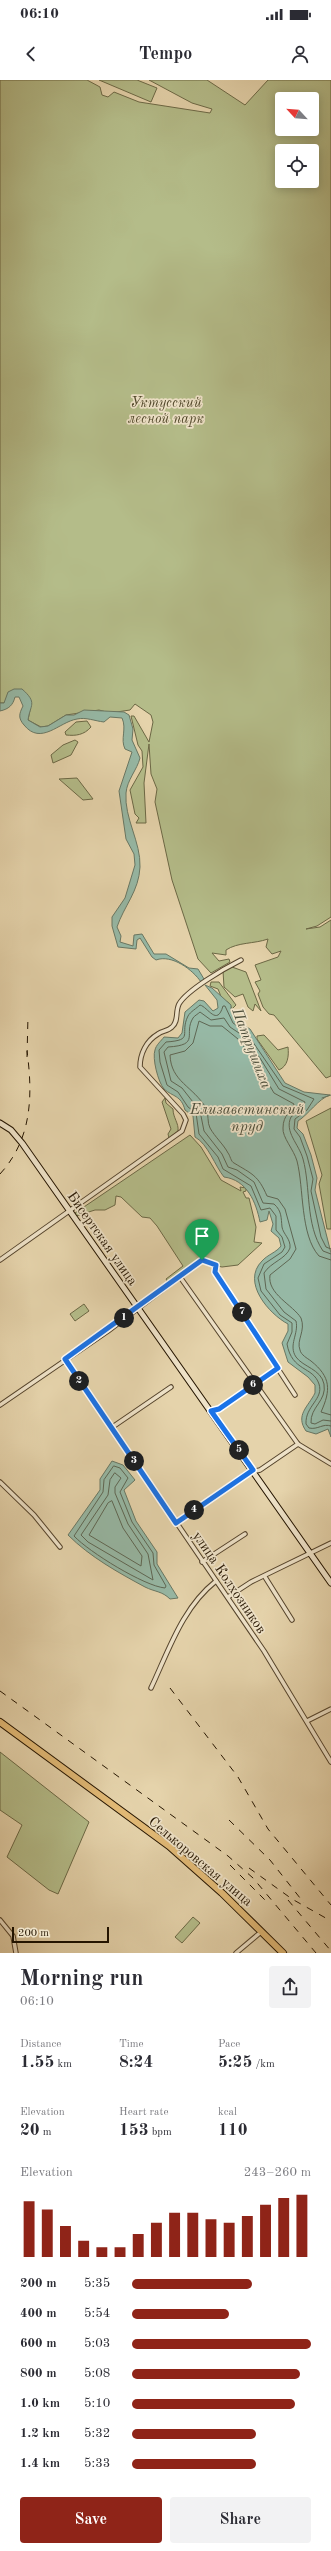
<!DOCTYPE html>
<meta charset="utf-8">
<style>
:root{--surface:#fff;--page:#f2f2f3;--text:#2b2b33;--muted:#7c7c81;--accent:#8f2418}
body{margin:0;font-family:"Old Standard TT",serif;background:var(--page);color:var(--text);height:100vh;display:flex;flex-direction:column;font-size:15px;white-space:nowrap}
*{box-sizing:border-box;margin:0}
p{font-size:13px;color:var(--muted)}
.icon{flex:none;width:22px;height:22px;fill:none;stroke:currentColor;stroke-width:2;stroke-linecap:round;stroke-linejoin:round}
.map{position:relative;height:1873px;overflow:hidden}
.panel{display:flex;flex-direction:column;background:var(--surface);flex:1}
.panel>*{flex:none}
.needle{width:26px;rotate:296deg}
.tools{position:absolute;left:275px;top:12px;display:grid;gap:8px}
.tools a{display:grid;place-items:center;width:44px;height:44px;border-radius:4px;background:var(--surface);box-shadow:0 2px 10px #0003;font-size:20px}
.scale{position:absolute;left:12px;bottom:10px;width:97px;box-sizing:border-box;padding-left:4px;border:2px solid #251501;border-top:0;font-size:11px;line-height:14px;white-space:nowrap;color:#251501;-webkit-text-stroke:3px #eee2c8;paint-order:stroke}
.pin{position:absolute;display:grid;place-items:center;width:34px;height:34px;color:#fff;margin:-41px -17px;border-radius:50% 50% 50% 0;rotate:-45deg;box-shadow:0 0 4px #0007}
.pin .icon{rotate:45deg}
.km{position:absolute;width:20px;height:20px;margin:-10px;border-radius:50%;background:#222;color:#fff;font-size:11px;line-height:20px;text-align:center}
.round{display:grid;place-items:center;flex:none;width:42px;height:42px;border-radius:4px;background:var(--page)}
.head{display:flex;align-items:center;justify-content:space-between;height:68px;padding:0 20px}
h1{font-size:22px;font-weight:600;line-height:30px}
.stats{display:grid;grid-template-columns:repeat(3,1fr);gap:6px;height:68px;padding:4px 20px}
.stats div{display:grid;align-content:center}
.stats b{font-size:17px;font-weight:600}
.stats small{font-size:11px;font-weight:400}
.stats p{font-size:11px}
.chart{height:112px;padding:8px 20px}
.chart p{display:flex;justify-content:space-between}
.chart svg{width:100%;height:72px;margin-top:4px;stroke:var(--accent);stroke-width:6}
.action{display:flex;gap:8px;margin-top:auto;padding:8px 20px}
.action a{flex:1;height:46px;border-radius:4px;background:var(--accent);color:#fff;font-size:16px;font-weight:600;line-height:46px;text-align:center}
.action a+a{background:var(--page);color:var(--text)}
ul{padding:0 20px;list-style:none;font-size:13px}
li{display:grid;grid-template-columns:64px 48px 1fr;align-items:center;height:30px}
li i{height:10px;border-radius:5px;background:var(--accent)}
.status{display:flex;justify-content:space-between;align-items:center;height:28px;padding:0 20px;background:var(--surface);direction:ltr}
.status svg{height:11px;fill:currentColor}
header{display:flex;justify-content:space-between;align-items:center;height:52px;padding:0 20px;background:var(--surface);font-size:18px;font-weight:600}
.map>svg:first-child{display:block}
.green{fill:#b4bc89;stroke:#6c6845;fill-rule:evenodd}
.water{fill:#96b8a5;stroke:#697763}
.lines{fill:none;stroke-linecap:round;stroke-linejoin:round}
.shore{stroke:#5e6653;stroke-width:1}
.stream{stroke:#697763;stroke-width:1}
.street-casing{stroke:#55442c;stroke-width:5.5}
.secondary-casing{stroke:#251501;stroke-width:7}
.primary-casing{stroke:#251501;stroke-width:8}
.street{stroke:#eee2c8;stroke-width:3.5}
.secondary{stroke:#eee2c8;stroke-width:5}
.primary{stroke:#e2ba76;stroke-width:6}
.rail{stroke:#251501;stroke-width:1;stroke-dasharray:7 7;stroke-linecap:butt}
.route-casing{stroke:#fff;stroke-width:8}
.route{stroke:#1a73e8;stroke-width:5}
.labels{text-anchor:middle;stroke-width:3.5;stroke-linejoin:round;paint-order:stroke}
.park-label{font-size:14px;font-style:italic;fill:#50472a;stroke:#eee2c8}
.street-label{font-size:14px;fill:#251501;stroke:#eee2c8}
.water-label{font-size:15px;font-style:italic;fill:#4d4e3a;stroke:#eee2c8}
</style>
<div class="status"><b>06:10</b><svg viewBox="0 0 49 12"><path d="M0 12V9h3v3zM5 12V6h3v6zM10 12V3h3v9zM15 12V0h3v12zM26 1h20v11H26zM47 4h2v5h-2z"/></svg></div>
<header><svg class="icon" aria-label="back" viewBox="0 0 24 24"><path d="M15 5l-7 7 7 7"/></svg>Tempo<svg class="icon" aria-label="person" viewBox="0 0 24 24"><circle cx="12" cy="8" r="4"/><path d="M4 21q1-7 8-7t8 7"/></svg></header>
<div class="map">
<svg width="331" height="1873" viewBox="0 0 331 1873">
<rect width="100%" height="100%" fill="#e5d3ab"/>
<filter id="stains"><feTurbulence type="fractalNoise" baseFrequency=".005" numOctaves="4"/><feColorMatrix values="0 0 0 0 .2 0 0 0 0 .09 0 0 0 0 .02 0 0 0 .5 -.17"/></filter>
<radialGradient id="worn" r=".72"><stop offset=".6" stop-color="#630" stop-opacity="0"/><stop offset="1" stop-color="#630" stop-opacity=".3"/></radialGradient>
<!-- green -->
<g class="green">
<path d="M0 0H87L100 7 102 15 108 17 114 12 139 22 210 33 212 29 192 23 149 0H207L245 25 268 0H331V837L317 846 306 849 320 847 331 840V996L326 998 274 935 269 934 263 927 258 914 260 911 255 902 261 900 255 885 278 877 281 871 272 874 266 867 268 859C254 864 238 862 226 870V875L212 873 219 881 229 879 230 882 211 893 198 879 172 800 155 722 157 709 151 694 149 664 144 703 146 743H136L139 738 135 734 130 710 143 687 142 671 138 665 131 636H134L149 662 153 642 151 635 135 624 130 630 110 633 99 630 66 635 48 646 41 647 28 640 30 630 22 609 4 623H0ZM282 19H312V49H282ZM282 71H312V101H282Z"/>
<polygon points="99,0 137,0 157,8 151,22"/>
<path d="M87 641 91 647C84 655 76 656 66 655L65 652 76 642Z"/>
<polygon points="75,660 78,662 71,675 53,683 51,675 63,665"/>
<polygon points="77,698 93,719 83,720 59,699"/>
<polygon points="232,887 246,892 261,931 255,924 253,931 248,927 243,914 235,917 224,907 223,891"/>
<polygon points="211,902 219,902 236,925 232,929 229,923 222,919 218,909 210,906"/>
<path d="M264 955 278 970 288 967C289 976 288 986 279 990L257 959V956Z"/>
<path d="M165 1018 166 1023 173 1029C173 1038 179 1043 178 1051L169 1058 168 1054 171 1049 162 1022Z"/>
<polygon points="331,1028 331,1149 327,1149 319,1104 322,1095 306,1041"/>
<polygon points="190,1055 201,1067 221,1100 241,1111 240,1107 246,1108 246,1111 243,1112 246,1118 249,1118 256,1147 254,1162 262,1163 238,1185 222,1187 204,1183 205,1182 202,1179 168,1202 166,1199 183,1186 157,1146 150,1138 142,1137 121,1117 116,1116 115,1125 105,1130 95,1130 76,1136 75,1133"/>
<polygon points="84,1224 89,1231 75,1241 70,1234"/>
<polygon points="0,1672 89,1742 58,1814 49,1810 7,1777 22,1745 0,1730"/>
<polygon points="193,1837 200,1843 182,1863 175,1857"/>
</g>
<!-- water -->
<g class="water">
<path d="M14 609H22C38 623 30 625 28 640L40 647 48 646 66 635H74L84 630 124 632 129 635 133 649 132 660 140 678C137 690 127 700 126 713 124 738 141 762 140 787 139 811 124 826 117 847L121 856 120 862 133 866 134 855 142 854 154 874H166L189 888 198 889 204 899 201 902C193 890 172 874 156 880L152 877 140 858 137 860 136 869 118 867 112 846V837L125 818 135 785 134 774 126 759 119 711 132 672 125 669C120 659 127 649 122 638L110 637 104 642C95 641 86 637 77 639 59 642 41 666 24 645 18 638 19 634 23 626L19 617H15C13 625 9 629 0 631V623H4L8 612Z"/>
<path d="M205 905 212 908 231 925V931L236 941 250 949 285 1003 304 1012 330 1015C318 1019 309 1034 298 1041L297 1048 303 1054 311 1075 317 1098 315 1110 331 1173V1357L328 1349 316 1354 306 1351C295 1335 308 1327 315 1313V1305L308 1297 288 1282 282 1263 288 1251V1244C269 1234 241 1202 262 1181 267 1175 277 1172 281 1166L279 1158 271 1151 273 1144 269 1131 267 1140 260 1142C256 1122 247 1100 224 1097 215 1086 208 1064 195 1057L193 1036 185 1030C181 1015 173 1017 164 1009 158 1002 152 978 155 970 156 965 161 961 164 957L178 958 182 953 185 932 199 920 204 921 213 931 218 928 217 920Z"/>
<path d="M112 1381 123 1385 135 1400 124 1410 136 1441 157 1472V1484L178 1518 170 1519C162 1511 155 1512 145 1507 119 1493 90 1477 68 1455L100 1410V1399Z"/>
</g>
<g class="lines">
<!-- shore -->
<g class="shore">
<path d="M331 1169 326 1167 321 1157 311 1111 313 1099 307 1076 300 1057 294 1049 295 1039 307 1030 314 1019 283 1006 246 952 233 943 225 926H223C217 947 208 927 200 925 197 928 190 932 188 936 179 954 195 960 166 962L159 970 160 982 167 1005 178 1012 188 1027 196 1033 199 1054 218 1077 223 1089 251 1106 261 1130 270 1128 276 1136V1150L282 1157 285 1167 282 1172 264 1184 258 1198 261 1211 280 1235 292 1243V1252L287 1264C292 1292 313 1286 319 1304 324 1319 305 1326 306 1344L309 1348C318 1350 323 1343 331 1346"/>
<path d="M331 1174 323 1171C305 1144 311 1108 303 1079 299 1064 284 1052 291 1037L303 1027 305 1022 279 1009 260 978 242 955 230 947 224 938 211 940 200 932C198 934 194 936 193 938 183 954 201 965 168 967L164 972 171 1001 182 1008 200 1031 204 1051 222 1074 228 1087 237 1090 254 1102 263 1123 274 1124C282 1131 281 1138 282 1147 283 1154 291 1159 290 1168 286 1179 271 1182 264 1193L266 1209 284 1232 296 1241C299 1254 288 1265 296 1277 303 1287 321 1289 324 1304 327 1321 310 1327 311 1343L315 1344 323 1340 331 1341"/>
<path d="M331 1180 319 1176C300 1155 304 1108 297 1081 294 1070 282 1057 283 1048 283 1034 292 1032 294 1024L274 1013 255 981 238 959 222 946H210L199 941 193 963 185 971 170 975C171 1002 193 1006 206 1028 209 1034 207 1043 210 1048 215 1057 224 1065 228 1073 230 1075 231 1082 234 1083 252 1094 258 1095 267 1116L278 1119 285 1129 296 1169 290 1179 270 1195C267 1214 293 1225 301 1238 306 1251 296 1260 300 1270 301 1275 307 1278 311 1281 331 1297 331 1310 321 1332L331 1335"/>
<path d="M114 1386 120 1388 128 1398 120 1412 132 1442 153 1473 154 1485 166 1506 165 1508C144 1506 89 1472 74 1456L103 1412 104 1400Z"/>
<polygon points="115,1393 121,1398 115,1407 115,1413 128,1444 148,1474 153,1500 88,1462 81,1455 108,1415 110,1400"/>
<polygon points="112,1421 123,1448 142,1476 141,1486 89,1455 108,1423"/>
</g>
<!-- stream -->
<polyline class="stream" points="322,1018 331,1015"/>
<!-- street casing -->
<g class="street-casing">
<g id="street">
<path d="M0 1180 182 1051 186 1040 183 1034 140 987C140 974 146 961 158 954 162 951 168 951 172 947 179 941 175 932 179 924 187 910 225 888 241 880"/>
<polyline points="180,1197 298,1364 331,1384"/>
<polyline points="65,1279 264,1571 331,1682"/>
<polyline points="0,1325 108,1251 202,1180 216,1185 215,1192 295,1315"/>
<polyline points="211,1331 219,1329 278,1289"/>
<polyline points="111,1348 171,1307"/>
<polyline points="0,1402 34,1435 60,1467"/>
<polyline points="176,1443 247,1393 260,1390 298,1364"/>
<polyline points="202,1482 245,1454"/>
<polyline points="265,1497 292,1540"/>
<polyline points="228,1517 251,1502 331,1463"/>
<path d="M151 1608C169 1570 182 1528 216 1501"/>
<polyline points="307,1641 331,1629"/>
<polyline points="0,1840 13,1856 16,1873"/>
<polyline points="236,1873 261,1852"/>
</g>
</g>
<!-- secondary casing -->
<g class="secondary-casing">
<polyline id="secondary" points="0,1043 11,1050 22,1063 331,1503"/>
</g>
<!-- primary casing -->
<g class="primary-casing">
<polyline id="primary" points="0,1642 169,1766 222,1813 283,1873"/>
</g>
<!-- street -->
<use href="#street" class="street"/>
<!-- secondary -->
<use href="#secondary" class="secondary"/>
<!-- primary -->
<use href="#primary" class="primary"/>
<!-- rail -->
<g class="rail">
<polyline points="27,977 28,936"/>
<path d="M0 1094C32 1059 33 1016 27 971"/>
<polyline points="170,1608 238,1697 268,1749 331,1825"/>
<polyline points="0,1611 228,1776 253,1798 316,1873"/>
<polyline points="229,1740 270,1780 304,1823"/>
<polyline points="230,1785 265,1820"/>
<polyline points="249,1788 292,1819 331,1841"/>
<polyline points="288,1820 331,1871"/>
</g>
</g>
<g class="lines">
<!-- route casing -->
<g class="route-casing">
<polygon id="route" points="202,1180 216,1185 215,1192 278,1288 219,1329 211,1331 253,1390 176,1443 65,1279"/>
</g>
<!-- route -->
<use href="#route" class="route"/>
</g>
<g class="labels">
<!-- park labels -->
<g class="park-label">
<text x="166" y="327">Уктусский<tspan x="166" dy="16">лесной парк</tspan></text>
</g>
<!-- street labels -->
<g class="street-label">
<text transform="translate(103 1158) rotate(55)" y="5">Бисертская улица</text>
<text transform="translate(230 1502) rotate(56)" y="5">улица Колхозников</text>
<text transform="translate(201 1781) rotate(40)" y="5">Селькоровская улица</text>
</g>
<!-- water labels -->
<g class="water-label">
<text transform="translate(252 968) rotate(69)" y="5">Патрушиха</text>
<text x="247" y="1034">Елизаветинский<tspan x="247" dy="17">пруд</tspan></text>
</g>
</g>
<rect width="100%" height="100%" filter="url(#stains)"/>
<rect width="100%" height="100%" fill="url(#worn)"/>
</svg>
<div class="tools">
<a><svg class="needle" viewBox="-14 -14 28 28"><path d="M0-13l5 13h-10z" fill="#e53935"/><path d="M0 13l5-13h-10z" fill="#7c7c81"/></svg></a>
<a><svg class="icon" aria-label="locate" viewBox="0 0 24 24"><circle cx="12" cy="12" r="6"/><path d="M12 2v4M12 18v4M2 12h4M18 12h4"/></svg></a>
</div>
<div class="scale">200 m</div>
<div class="pin" style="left:202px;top:1180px;background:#1e9e55"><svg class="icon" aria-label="arrive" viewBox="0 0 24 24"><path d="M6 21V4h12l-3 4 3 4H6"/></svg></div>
<b class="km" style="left:124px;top:1238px">1</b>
<b class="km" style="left:79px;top:1301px">2</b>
<b class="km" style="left:134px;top:1381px">3</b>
<b class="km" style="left:194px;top:1430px">4</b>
<b class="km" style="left:239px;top:1370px">5</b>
<b class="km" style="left:253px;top:1305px">6</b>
<b class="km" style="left:242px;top:1232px">7</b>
</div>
<section class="panel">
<div class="head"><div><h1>Morning run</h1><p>06:10</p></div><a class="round"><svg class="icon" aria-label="share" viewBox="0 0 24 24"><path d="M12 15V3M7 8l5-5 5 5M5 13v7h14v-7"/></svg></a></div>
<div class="stats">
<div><p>Distance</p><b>1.55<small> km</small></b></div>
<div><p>Time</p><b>8:24</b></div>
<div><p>Pace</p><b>5:25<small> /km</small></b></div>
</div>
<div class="stats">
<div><p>Elevation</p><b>20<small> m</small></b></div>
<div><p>Heart rate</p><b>153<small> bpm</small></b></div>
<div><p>kcal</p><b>110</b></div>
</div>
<div class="chart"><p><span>Elevation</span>243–260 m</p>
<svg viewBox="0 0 160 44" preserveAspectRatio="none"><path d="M5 44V10M15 44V15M25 44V25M35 44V34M45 44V38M55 44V38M65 44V30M75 44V23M85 44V17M95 44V17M105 44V21M115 44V23M125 44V19M135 44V12M145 44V8M155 44V6"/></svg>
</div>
<ul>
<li><b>200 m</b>5:35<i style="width:67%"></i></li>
<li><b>400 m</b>5:54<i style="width:54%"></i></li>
<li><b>600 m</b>5:03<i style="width:100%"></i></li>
<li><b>800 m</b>5:08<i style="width:94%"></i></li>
<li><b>1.0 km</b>5:10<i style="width:91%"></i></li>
<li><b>1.2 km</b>5:32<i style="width:69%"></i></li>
<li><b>1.4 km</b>5:33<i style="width:69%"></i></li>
</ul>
<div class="action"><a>Save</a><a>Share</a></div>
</section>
